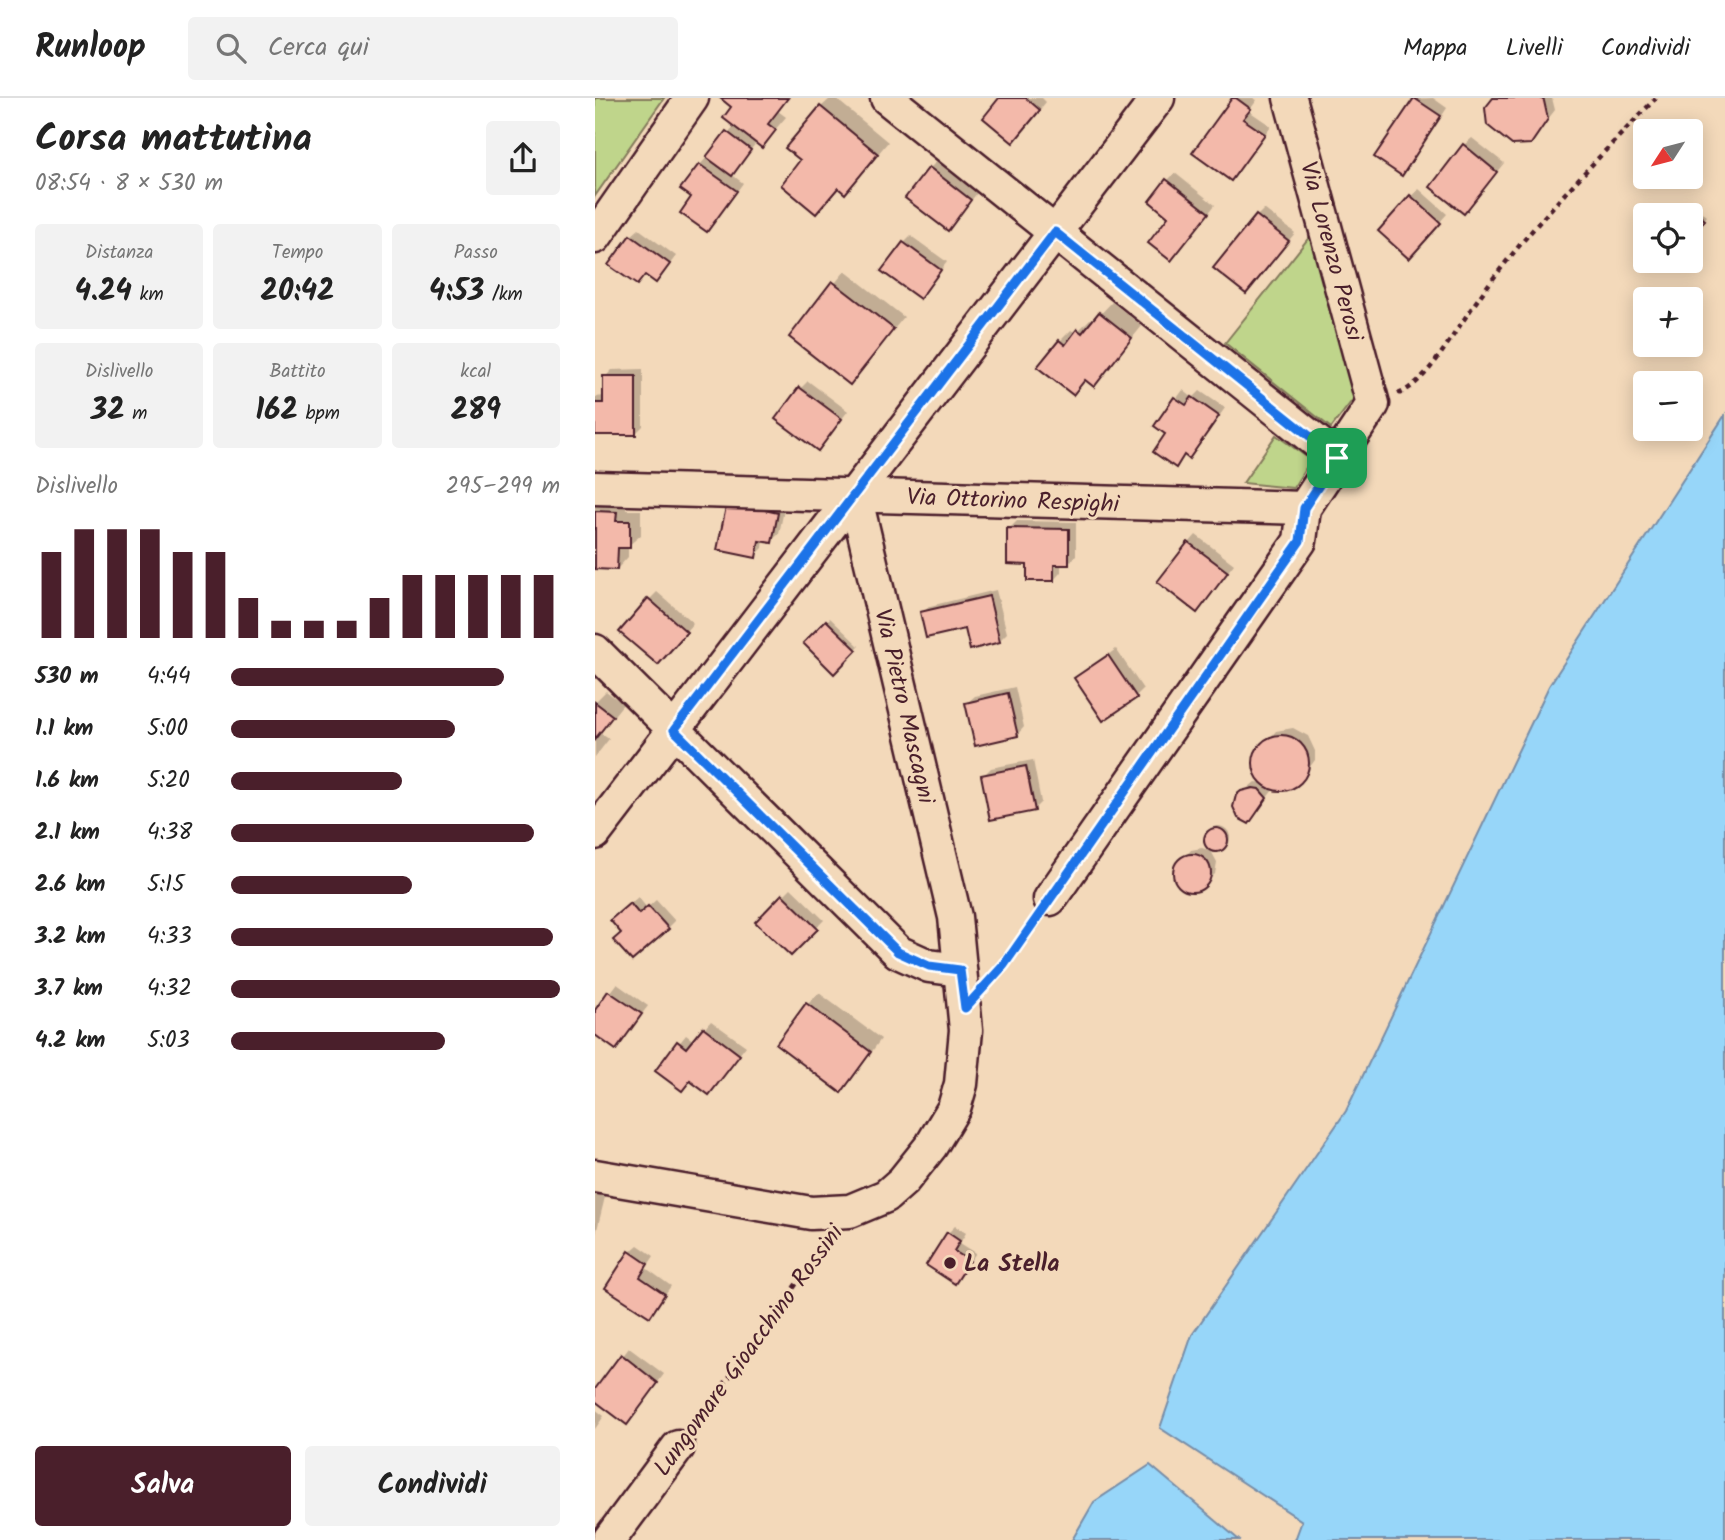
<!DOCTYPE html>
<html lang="it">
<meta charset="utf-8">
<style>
:root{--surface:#fff;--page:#f2f2f2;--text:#222;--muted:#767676;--line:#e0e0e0;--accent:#4a1f2b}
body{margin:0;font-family:Kalam,sans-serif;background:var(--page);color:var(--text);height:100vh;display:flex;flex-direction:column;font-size:26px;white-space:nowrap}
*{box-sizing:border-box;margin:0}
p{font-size:23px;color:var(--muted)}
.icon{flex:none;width:38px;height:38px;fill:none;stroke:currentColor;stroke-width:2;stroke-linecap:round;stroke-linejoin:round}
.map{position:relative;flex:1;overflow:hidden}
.panel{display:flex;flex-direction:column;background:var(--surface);width:595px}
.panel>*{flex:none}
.needle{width:46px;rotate:234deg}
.fabs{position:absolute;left:1038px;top:21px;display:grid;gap:14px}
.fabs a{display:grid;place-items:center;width:70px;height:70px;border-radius:7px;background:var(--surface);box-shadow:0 4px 18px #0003;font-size:35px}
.pin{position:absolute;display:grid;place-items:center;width:60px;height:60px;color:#fff;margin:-30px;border-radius:14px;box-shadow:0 4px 10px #0006}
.round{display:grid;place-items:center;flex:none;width:74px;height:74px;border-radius:7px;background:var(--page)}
.head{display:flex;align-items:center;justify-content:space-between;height:119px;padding:0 35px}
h1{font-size:38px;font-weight:600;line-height:52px}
.metrics{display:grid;grid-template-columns:repeat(3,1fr);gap:10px;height:119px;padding:7px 35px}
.metrics div{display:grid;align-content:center;border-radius:7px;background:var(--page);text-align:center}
.metrics b{font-size:30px;font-weight:600}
.metrics small{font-size:19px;font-weight:400}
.metrics p{font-size:19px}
.chart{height:196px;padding:14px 35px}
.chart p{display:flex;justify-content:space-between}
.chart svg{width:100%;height:126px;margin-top:7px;stroke:var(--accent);stroke-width:6}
.action{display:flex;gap:14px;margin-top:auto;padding:14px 35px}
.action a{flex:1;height:80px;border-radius:7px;background:var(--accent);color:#fff;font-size:28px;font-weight:600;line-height:80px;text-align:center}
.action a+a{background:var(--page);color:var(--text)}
ul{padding:0 35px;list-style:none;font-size:23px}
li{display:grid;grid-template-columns:112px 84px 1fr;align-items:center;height:52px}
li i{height:18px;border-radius:9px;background:var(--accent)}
header{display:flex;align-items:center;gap:42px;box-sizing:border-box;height:98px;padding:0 35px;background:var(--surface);border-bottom:2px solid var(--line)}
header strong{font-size:33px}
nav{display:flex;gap:38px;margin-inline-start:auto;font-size:24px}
.search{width:490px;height:63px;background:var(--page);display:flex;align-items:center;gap:18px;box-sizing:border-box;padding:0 24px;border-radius:7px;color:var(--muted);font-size:26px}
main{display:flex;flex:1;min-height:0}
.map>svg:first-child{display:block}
.green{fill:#bfd58b;stroke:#847a5b;stroke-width:2}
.water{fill:#97d6f9;stroke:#788da7;stroke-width:2}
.shadow{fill:#0003}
.building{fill:#f3b9aa;stroke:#4a1f2b;stroke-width:2}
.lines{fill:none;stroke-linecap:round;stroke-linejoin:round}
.minor-casing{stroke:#4a1f2b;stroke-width:37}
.path{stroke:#4a1f2b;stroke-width:4.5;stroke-dasharray:5 5;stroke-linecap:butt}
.minor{stroke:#f3d9ba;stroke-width:32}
.route-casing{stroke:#fff;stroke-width:14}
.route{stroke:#1a73e8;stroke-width:9}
.poi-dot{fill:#4a1f2b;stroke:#f3d9ba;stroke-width:2.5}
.labels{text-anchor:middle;stroke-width:6;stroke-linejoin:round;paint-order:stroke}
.street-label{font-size:24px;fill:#4a1f2b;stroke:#f3d9ba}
.poi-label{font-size:24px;font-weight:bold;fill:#4a1f2b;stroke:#f3d9ba;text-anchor:start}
</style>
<header>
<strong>Runloop</strong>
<div class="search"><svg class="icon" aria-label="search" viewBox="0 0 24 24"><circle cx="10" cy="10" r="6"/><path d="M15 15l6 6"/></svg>Cerca qui</div>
<nav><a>Mappa</a><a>Livelli</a><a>Condividi</a></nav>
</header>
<main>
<section class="panel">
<div class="head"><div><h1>Corsa mattutina</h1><p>08:54 · 8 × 530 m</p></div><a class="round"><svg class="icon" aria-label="share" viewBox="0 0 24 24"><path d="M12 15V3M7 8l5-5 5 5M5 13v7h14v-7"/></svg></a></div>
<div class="metrics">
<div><p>Distanza</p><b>4.24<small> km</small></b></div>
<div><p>Tempo</p><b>20:42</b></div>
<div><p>Passo</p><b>4:53<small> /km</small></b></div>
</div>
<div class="metrics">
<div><p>Dislivello</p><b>32<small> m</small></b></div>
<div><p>Battito</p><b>162<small> bpm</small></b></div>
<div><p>kcal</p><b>289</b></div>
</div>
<div class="chart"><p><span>Dislivello</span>295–299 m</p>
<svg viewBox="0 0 160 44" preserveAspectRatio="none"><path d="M5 44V14M15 44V6M25 44V6M35 44V6M45 44V14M55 44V14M65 44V30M75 44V38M85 44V38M95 44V38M105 44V30M115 44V22M125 44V22M135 44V22M145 44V22M155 44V22"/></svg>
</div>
<ul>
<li><b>530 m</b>4:44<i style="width:83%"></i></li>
<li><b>1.1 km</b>5:00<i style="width:68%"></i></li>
<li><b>1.6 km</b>5:20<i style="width:52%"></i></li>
<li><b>2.1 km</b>4:38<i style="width:92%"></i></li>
<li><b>2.6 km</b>5:15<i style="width:55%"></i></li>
<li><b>3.2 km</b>4:33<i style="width:98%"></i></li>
<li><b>3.7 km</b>4:32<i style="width:100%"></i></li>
<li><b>4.2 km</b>5:03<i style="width:65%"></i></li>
</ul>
<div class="action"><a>Salva</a><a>Condividi</a></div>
</section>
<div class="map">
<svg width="1130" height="1442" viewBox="0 0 1130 1442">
<rect width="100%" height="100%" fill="#f3d9ba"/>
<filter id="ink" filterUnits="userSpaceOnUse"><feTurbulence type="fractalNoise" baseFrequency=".0143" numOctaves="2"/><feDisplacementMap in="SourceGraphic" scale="14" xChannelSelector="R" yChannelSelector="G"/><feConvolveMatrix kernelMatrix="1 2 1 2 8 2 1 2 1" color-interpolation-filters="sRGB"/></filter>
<g filter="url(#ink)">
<!-- green -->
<g class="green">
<polygon points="0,0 69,0 0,98"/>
<polygon points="716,137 759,300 736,330 630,245"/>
<polygon points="681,337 716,362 698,390 648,385"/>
</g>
<!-- water -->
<g class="water">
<polygon points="1130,317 1130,1442 700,1442 707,1423 565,1330 597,1237 751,1013 954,588"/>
<polygon points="555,1367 644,1442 477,1442 499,1404"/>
</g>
<!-- shadow -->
<g class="shadow">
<polygon points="127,0 194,0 183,13 191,19 166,48 162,44 136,76 148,85 119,125 98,99 105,67 140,27 139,9"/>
<polygon points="236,0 240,0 293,44 261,82 244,89 221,114 208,62 226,9"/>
<polygon points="407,0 447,0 451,4 425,36"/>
<polygon points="639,0 658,0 662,2 654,13 676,28 636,81"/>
<polygon points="838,0 852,10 814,68 806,76 782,59 820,1"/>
<polygon points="900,0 957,0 960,12 935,44"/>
<polygon points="877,40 909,65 876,106 869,47"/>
<polygon points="342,63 383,94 353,131 335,70"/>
<polygon points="580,75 620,107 583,153 573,82"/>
<polygon points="824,91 852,116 821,151 785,133"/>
<polygon points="1097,107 1112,118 1101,132 1096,127 1096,117 1088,117"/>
<polygon points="669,111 700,135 658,187 662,118"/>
<polygon points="44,131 81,158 68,175 36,138"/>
<polygon points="316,138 352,164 325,199 309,145"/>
<polygon points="250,173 309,219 255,284 196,239"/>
<polygon points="517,204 547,228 499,287 491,281 478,295 465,243 476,232 481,235 495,221 499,223"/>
<polygon points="48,271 48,328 41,335 0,336 0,299 10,298 10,279 17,272"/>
<polygon points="213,283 253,313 230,343 206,290"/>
<polygon points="588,292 598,300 605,293 630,310 601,351 594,359 590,356 581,367 572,336 561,328"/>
<polygon points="141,398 190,407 184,436 176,443 169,442 168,450 160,458"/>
<polygon points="0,402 32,403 31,412 46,412 46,437 33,448 33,459 22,471 0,470"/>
<polygon points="422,423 481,424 481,458 473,466 466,465 466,474 459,482 434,465 414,431"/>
<polygon points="601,437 639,466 602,513 594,445"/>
<polygon points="401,492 412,535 404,543 327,515 335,508"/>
<polygon points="62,494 98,525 70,558 54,502"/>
<polygon points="235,520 264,548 239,573 210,545"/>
<polygon points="521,551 548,591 540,599 481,580"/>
<polygon points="420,589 429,629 422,637 372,605 380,598"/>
<polygon points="11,593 28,606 5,635 14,641 0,659 0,604"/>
<polygon points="698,630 713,638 720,653 720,662 703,685 696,689 676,690 678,692 653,724 643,698 660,684 671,685 664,680 661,672 661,655 681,633"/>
<polygon points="438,662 446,704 439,711 388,678 396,670"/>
<circle cx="623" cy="740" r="12"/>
<polygon points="607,750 616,753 622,764 620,776 603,792 591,792 582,785 581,769 596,752"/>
<polygon points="196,790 229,822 196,856 163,823"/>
<polygon points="43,799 52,810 61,802 80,823 73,830 28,834 25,815"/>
<polygon points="22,886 53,908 21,950 0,935 0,915"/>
<polygon points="224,895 286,941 257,981 246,992 212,907"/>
<polygon points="116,923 151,948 114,995 96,981 62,973 91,937 99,943"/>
<polygon points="0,1096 10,1099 0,1140"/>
<polygon points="360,1128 371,1135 365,1145 381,1155 360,1183 353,1135"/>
<polygon points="43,1147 59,1158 51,1170 76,1188 55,1217 35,1154"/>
<polygon points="34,1250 69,1276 39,1317 0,1301 0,1294"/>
<polygon points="0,1311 9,1318 0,1331"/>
</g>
<!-- building -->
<g class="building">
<polygon points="125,0 193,0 173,26 181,32 167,50 128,20 136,9"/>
<polygon points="404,0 431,0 445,12 418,45 388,20"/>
<polygon points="637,0 641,0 656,11 648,21 670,36 636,83 597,55"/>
<polygon points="819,0 846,18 807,78 779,59"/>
<polygon points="898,0 946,0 949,3 953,21 936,46 917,47 892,27 890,10"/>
<polygon points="225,8 283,56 250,96 243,90 221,116 186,87 205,62 190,50"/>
<polygon points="131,33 156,52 137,78 111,59"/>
<polygon points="868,46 902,74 869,116 835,89"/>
<polygon points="104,66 142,93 112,134 85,115 96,99 85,91"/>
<polygon points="334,69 376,102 353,133 310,100"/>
<polygon points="571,81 614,115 576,163 553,145 573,119 554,103"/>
<polygon points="815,97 846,125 814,161 783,133"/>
<polygon points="1093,109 1110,122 1101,134 1096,129 1096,117 1086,117"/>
<polygon points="661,117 694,143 651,196 618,170"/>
<polygon points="35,137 75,166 61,185 50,177 42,187 13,167"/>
<polygon points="308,144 346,172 325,201 286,173"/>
<polygon points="237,183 299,231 255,287 194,239"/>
<polygon points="504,214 537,240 499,289 490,282 478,297 442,269 464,242 470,247 482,231 487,235"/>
<polygon points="8,278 41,278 41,337 0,337 0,305 8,305"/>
<polygon points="204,289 247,321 223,353 180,321"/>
<polygon points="579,299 591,307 597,299 624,318 594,361 589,357 581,370 558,354 570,336 559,328"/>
<polygon points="132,404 183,415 177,445 164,443 161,460 122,452"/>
<polygon points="0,413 22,414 21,423 35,423 35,450 23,450 22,472 0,471"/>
<polygon points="412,430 474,431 474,467 459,467 459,483 432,483 432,467 412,466"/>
<polygon points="593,444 633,474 602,515 562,484"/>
<polygon points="394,498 405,544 375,552 370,531 331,540 325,514"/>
<polygon points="53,500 92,534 63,567 24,534"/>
<polygon points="231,522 262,552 239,576 208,545"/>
<polygon points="513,557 542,600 508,623 479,580"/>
<polygon points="413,595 423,638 380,648 370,605"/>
<polygon points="0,604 18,618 0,641"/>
<circle cx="686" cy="665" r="28"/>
<polygon points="431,668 440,713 395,722 386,677"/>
<polygon points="658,690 664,691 672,700 654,726 643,720 638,709 641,697 646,693"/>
<circle cx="621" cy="742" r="12"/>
<circle cx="597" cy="775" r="19"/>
<polygon points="187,796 223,831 196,858 160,824"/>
<polygon points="35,805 44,816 53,808 74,831 37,863 18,842 26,835 15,822"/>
<polygon points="13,893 47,916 21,952 0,937 0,912"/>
<polygon points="211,905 276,954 246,995 181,946"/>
<polygon points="108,929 145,957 114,997 95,983 87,993 60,973 82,943 91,950"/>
<polygon points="352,1134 365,1143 359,1153 375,1163 360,1186 331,1167"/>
<polygon points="34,1153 53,1166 45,1179 70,1196 55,1219 10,1190"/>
<polygon points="26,1256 63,1285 32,1327 0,1303 0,1291"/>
</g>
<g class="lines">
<!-- minor casing -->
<g class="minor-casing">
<g id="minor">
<polyline points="292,0 742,360"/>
<polyline points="0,139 97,0"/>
<polyline points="0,390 709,410"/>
<polyline points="0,553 303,854 334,868 365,872"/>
<polyline points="0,735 563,0"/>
<polyline points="455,801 705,443 709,410 778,306 695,0"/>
<polyline points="0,1078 216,1115 255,1113 291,1098 308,1083 336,1048 359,1010 366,986 371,932 360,819 260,397"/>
<polyline points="14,1442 83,1349"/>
</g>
</g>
<!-- path -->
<g class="path">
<path d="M803 296C830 285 850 249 866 226 921 142 992 72 1061 0"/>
<polyline points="394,884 409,867 439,824"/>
<polyline points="99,1328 233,1142"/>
</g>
<!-- minor -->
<use href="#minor" class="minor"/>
</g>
</g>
<g class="lines" filter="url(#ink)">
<!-- route casing -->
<g class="route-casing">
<polygon id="route" points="460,134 742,360 709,410 705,443 409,867 370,910 365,872 334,868 303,854 79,632"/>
</g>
<!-- route -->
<use href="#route" class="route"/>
</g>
<!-- markers -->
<circle class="poi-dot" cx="355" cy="1165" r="7"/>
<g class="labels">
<!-- street labels -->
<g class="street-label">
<text transform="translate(737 153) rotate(75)" y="8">Via Lorenzo Perosi</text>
<text transform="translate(418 402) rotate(2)" y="8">Via Ottorino Respighi</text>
<text transform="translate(310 608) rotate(77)" y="8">Via Pietro Mascagni</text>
<text transform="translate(153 1252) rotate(-54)" y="8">Lungomare Gioacchino Rossini</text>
</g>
<!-- poi labels -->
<g class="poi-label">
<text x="369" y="1173">La Stella</text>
</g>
</g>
</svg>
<div class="fabs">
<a><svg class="needle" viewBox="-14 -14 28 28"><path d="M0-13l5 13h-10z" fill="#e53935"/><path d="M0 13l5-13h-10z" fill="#767676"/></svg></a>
<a><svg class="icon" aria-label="locate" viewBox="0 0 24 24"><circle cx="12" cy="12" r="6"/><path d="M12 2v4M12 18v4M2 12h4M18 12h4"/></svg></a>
<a>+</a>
<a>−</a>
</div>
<div class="pin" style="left:742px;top:360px;background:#1e9e55"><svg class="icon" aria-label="arrive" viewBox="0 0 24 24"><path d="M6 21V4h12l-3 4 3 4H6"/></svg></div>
</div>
</main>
